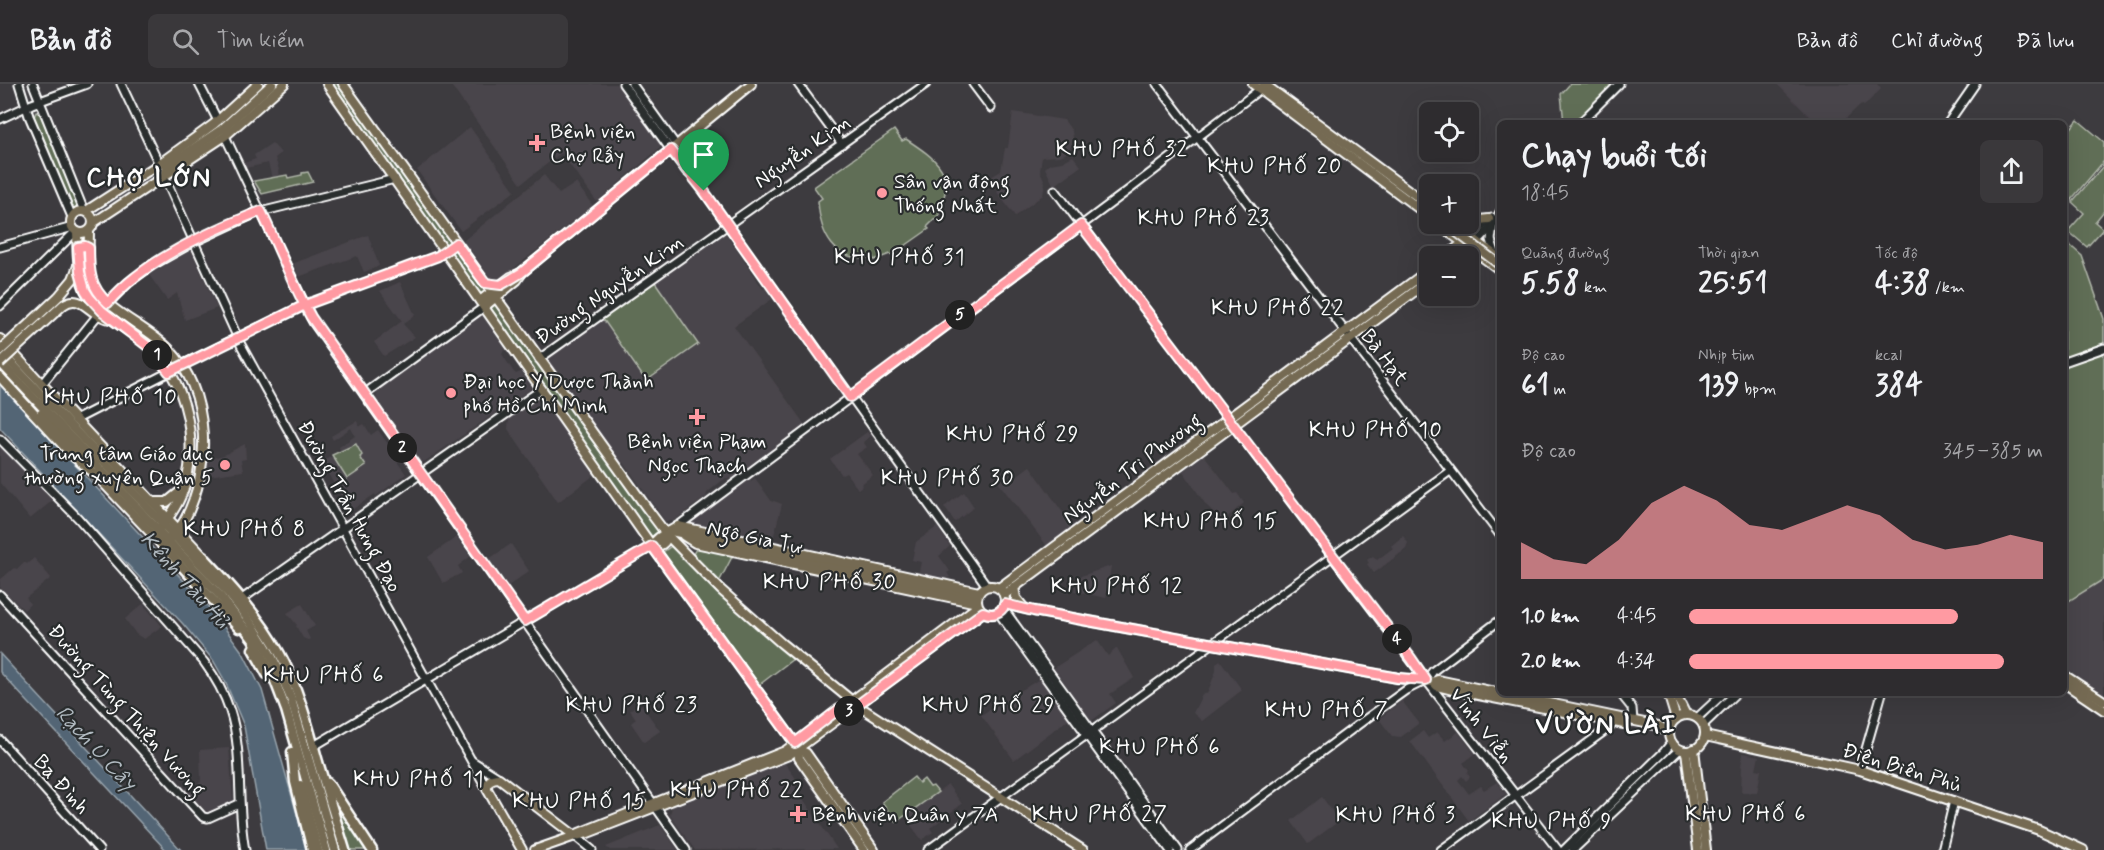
<!DOCTYPE html>
<html lang="vi">
<meta charset="utf-8">
<style>
:root{--surface:#2e2c2f;--page:#3a383b;--text:#f1f3f6;--muted:#a7a7aa;--line:#49484b;--accent:#ff9aa2}
body{margin:0;font-family:Mynerve,sans-serif;background:var(--page);color:var(--text);height:100vh;display:flex;flex-direction:column;font-size:22px;white-space:nowrap}
*{box-sizing:border-box;margin:0}
p{font-size:20px;color:var(--muted)}
.icon{flex:none;width:33px;height:33px;fill:none;stroke:currentColor;stroke-width:2;stroke-linecap:round;stroke-linejoin:round}
.map{position:relative;flex:1;overflow:hidden}
.drawer{position:absolute;left:1497px;top:36px;width:570px;height:576px;display:flex;flex-direction:column;background:var(--surface);border-radius:9px;box-shadow:0 6px 24px #0002,0 0 0 2px var(--line)}
.drawer>*{flex:none}
.fabs{position:absolute;left:1419px;top:18px;display:grid;gap:12px}
.fabs a{display:grid;place-items:center;width:60px;height:60px;border-radius:9px;background:var(--surface);box-shadow:0 6px 24px #0002,0 0 0 2px var(--line);font-size:30px}
.pin{position:absolute;display:grid;place-items:center;width:51px;height:51px;color:#fff;margin:-62px -26px;border-radius:50% 50% 50% 0;rotate:-45deg;box-shadow:0 0 6px #0007}
.pin .icon{rotate:45deg}
.km{position:absolute;width:30px;height:30px;margin:-15px;border-radius:50%;background:#222;color:#fff;font-size:16px;line-height:30px;text-align:center}
.round{display:grid;place-items:center;flex:none;width:63px;height:63px;border-radius:9px;background:var(--page)}
.summary{display:flex;align-items:center;justify-content:space-between;height:102px;padding:0 24px}
h1{font-size:33px;font-weight:700;line-height:45px}
.metrics{display:grid;grid-template-columns:repeat(3,1fr);gap:9px;height:102px;padding:6px 24px}
.metrics div{display:grid;align-content:center}
.metrics b{font-size:30px;font-weight:700}
.metrics small{font-size:16px;font-weight:400}
.metrics p{font-size:16px}
.chart{height:168px;padding:12px 24px}
.chart p{display:flex;justify-content:space-between}
.chart svg{width:100%;height:108px;margin-top:6px;fill:var(--accent);opacity:.7}
ul{padding:0 24px;list-style:none;font-size:20px}
li{display:grid;grid-template-columns:96px 72px 1fr;align-items:center;height:45px}
li i{height:15px;border-radius:8px;background:var(--accent)}
header{display:flex;align-items:center;gap:36px;box-sizing:border-box;height:84px;padding:0 30px;background:var(--surface);border-bottom:2px solid var(--line)}
header strong{font-size:28px}
nav{display:flex;gap:33px;margin-inline-start:auto;font-size:21px}
.search{width:420px;height:54px;background:var(--page);display:flex;align-items:center;gap:15px;box-sizing:border-box;padding:0 21px;border-radius:9px;color:var(--muted);font-size:22px}
.map>svg:first-child{display:block}
.built{fill:#4a454b}
.green{fill:#616e56;stroke:#b0b6aa;stroke-width:1.5}
.water{fill:#526575;stroke:#97a3ac;stroke-width:1.5}
.lines{fill:none;stroke-linecap:round;stroke-linejoin:round}
.secondary-casing{stroke:#fff;stroke-width:11}
.primary-casing{stroke:#fff;stroke-width:12}
.highway-casing{stroke:#fff;stroke-width:13}
.secondary{stroke:#2a2d2e;stroke-width:7}
.primary{stroke:#756b52;stroke-width:8}
.highway{stroke:#756b52;stroke-width:8}
.primary-bridge-casing{stroke:#fff;stroke-width:12;stroke-linecap:butt}
.primary-bridge{stroke:#756b52;stroke-width:8}
.route-casing{stroke:#fff;stroke-width:12}
.route{stroke:#ff9aa2;stroke-width:8}
.poi-dot{fill:#ff9aa2;stroke:#2a2d2e;stroke-width:2}
.labels{text-anchor:middle;stroke-width:4.5;stroke-linejoin:round;paint-order:stroke}
.poi-label{font-size:21px;fill:#fff;stroke:#2a2d2e;text-anchor:start}
.street-label{font-size:21px;fill:#fff;stroke:#2a2d2e}
.neighbourhood-label{font-size:22px;letter-spacing:1.5px;fill:#fff;stroke:#2a2d2e}
.water-label{font-size:22px;font-style:italic;fill:#b1bac1;stroke:#2a2d2e}
.district-label{font-size:27px;font-weight:bold;letter-spacing:1.5px;fill:#fff;stroke:#2a2d2e}
</style>
<header>
<strong>Bản đồ</strong>
<div class="search"><svg class="icon" aria-label="search" viewBox="0 0 24 24"><circle cx="10" cy="10" r="6"/><path d="M15 15l6 6"/></svg>Tìm kiếm</div>
<nav><a>Bản đồ</a><a>Chỉ đường</a><a>Đã lưu</a></nav>
</header>
<div class="map">
<svg width="2104" height="766" viewBox="0 0 2104 766">
<rect width="100%" height="100%" fill="#3d3b3f"/>
<filter id="ink" filterUnits="userSpaceOnUse"><feTurbulence type="fractalNoise" baseFrequency=".0167" numOctaves="2"/><feDisplacementMap in="SourceGraphic" scale="12" xChannelSelector="R" yChannelSelector="G"/><feConvolveMatrix kernelMatrix="1 2 1 2 8 2 1 2 1" color-interpolation-filters="sRGB"/></filter>
<g filter="url(#ink)">
<!-- built -->
<g class="built">
<polygon points="450,0 616,0 662,62 597,118 561,69 521,100"/>
<polygon points="1777,0 1877,0 1881,5 1864,22 1861,20 1841,39 1816,39"/>
<polygon points="1013,28 1064,36 1072,47 1073,54 1071,62 1065,70 1060,72 1042,73 1040,87 1045,98 1043,111 1015,132 997,108 999,106 997,99 994,99 991,93 1001,87 1005,64 1008,64"/>
<polygon points="470,43 515,107 461,147 417,86"/>
<polygon points="272,59 281,69 275,74 279,86 278,87 279,92 272,94 268,79 246,84 244,79 256,75 254,71"/>
<polygon points="1073,72 1081,82 1054,102 1045,84 1050,80 1062,78"/>
<polygon points="544,91 559,110 576,99 593,122 499,196 490,194 463,157"/>
<polygon points="725,148 763,205 765,204 772,215 734,242 805,341 731,395 726,394 719,399 707,409 706,413 673,437 665,437 624,379 619,376 584,326 584,322 579,315 575,315 546,274 603,235 646,296 698,260 655,198"/>
<polygon points="368,151 379,182 364,188 357,172 298,193 292,180"/>
<polygon points="190,164 217,224 185,236 177,209 167,216 147,188"/>
<polygon points="400,198 415,231 403,240 415,253 384,272 374,258 402,237 380,207"/>
<polygon points="481,230 505,264 502,270 513,287 516,290 521,288 532,304 424,378 418,376 376,314 378,303"/>
<polygon points="536,316 543,317 596,390 558,418 508,345 509,334"/>
<polygon points="357,337 359,343 364,340 371,351 378,346 388,360 391,358 400,371 395,375 406,390 376,412 375,410 350,427 321,378 341,368 339,363 355,352 351,344 333,356 331,352"/>
<polygon points="867,348 871,352 863,358 867,363 857,370 873,391 861,400 862,402 858,405 846,389 842,391 830,375"/>
<polygon points="245,360 246,375 241,376 243,387 208,392 208,375 224,371"/>
<polygon points="0,363 2,363 53,416 30,435 0,399"/>
<polygon points="1204,371 1234,410 1237,409 1244,419 1223,437 1206,421 1183,387"/>
<polygon points="1030,382 1073,443 1047,462 998,398 1005,394 1008,398"/>
<polygon points="755,394 772,418 774,417 782,420 773,455 765,451 763,459 688,443 687,440 747,396 749,398"/>
<polygon points="964,408 974,423 955,438 944,423"/>
<polygon points="937,443 950,462 939,472 950,487 947,489 950,493 943,497 918,492 921,478 912,476 916,458"/>
<polygon points="1403,452 1408,459 1406,465 1374,489 1367,480 1369,479 1367,476 1373,472 1377,476 1393,464 1391,462"/>
<polygon points="457,453 471,472 458,482 462,489 443,499 428,473"/>
<polygon points="511,460 529,487 508,502 489,475"/>
<polygon points="34,474 51,494 26,514 30,520 24,526 0,503 0,496 14,484 17,485 24,478 27,480"/>
<polygon points="1111,482 1106,514 1074,507 1078,493"/>
<polygon points="2104,495 2104,610 2064,583 2064,520"/>
<polygon points="143,520 162,542 144,555 136,550 125,535"/>
<polygon points="302,520 315,542 306,547 310,555 308,556 303,554 296,542 297,541 287,529"/>
<polygon points="1097,556 1108,572 1117,564 1134,594 1110,610 1116,619 1091,637 1054,584"/>
<polygon points="1220,576 1242,606 1202,637 1193,629 1203,609 1207,610 1216,587 1216,580"/>
<polygon points="1043,593 1071,633 1014,676 981,631"/>
<polygon points="1402,617 1419,639 1401,653 1392,652 1379,635"/>
<polygon points="640,619 660,647 644,658 631,639 636,635 630,626"/>
<polygon points="1423,647 1428,654 1437,648 1445,657 1458,648 1475,670 1463,679 1469,687 1467,689 1470,693 1466,697 1462,692 1458,696 1469,710 1481,702 1484,706 1497,698 1506,710 1469,737 1410,657"/>
<polygon points="229,664 233,718 207,728 185,705 201,698 200,666"/>
<polygon points="1743,669 1759,672 1756,685 1761,686 1757,709 1741,708 1742,683 1741,682"/>
<polygon points="784,678 797,696 793,700 837,765 695,766 670,731 672,723"/>
<polygon points="948,701 962,720 930,744 933,748 922,756 904,732"/>
<polygon points="1322,713 1339,737 1308,760 1291,737"/>
<polygon points="660,741 678,766 610,766 606,763"/>
</g>
<!-- green -->
<g class="green">
<polygon points="331,0 340,0 487,208 480,212"/>
<polygon points="1570,0 1610,0 1613,2 1576,39 1564,39 1561,10"/>
<polygon points="36,28 40,30 79,122 77,126 73,124 34,33"/>
<polygon points="2078,36 2104,58 2104,77 2070,117 2064,112 2064,52"/>
<path d="M894 46 902 57 906 55C935 74 960 91 937 127L940 130 927 143 929 145 892 171 890 170 874 176 873 173C834 180 820 150 818 117L822 114 814 103Z"/>
<polygon points="2104,81 2104,127 2095,138 2103,145 2087,163 2068,147 2084,129 2072,118"/>
<polygon points="308,88 313,98 262,110 254,97 287,91 288,94 302,91 302,89"/>
<polygon points="2064,156 2082,172 2104,235 2104,495 2064,520"/>
<polygon points="655,198 698,260 646,297 603,235"/>
<polygon points="495,218 659,448 651,453 487,224"/>
<polygon points="356,360 362,371 360,373 366,382 347,395 332,371"/>
<polygon points="673,461 728,518 793,575 759,601 663,468"/>
<polygon points="697,463 733,471 718,500 692,472"/>
<polygon points="914,693 919,699 924,695 930,703 933,702 938,708 896,738 882,718"/>
<polygon points="333,713 368,766 350,766"/>
</g>
<!-- water -->
<g class="water">
<polygon points="0,301 213,528 243,569 262,606 307,766 266,766 244,642 225,597 213,576 183,540 0,344"/>
<polygon points="0,570 181,766 166,766 0,588"/>
</g>
<g class="lines">
<!-- secondary casing -->
<g class="secondary-casing">
<g id="secondary">
<polyline points="19,0 29,32 72,133"/>
<polyline points="33,0 84,127"/>
<polyline points="121,0 159,80"/>
<polyline points="199,0 218,37"/>
<polyline points="623,0 686,87 693,92"/>
<polyline points="632,0 691,82 693,92 723,134 987,502"/>
<polyline points="798,0 842,60"/>
<polyline points="973,0 991,24"/>
<polyline points="1157,0 1500,451"/>
<polyline points="0,35 32,20 87,0"/>
<polyline points="1580,39 1619,0"/>
<polyline points="1948,39 1975,0"/>
<polyline points="225,52 313,238 686,766"/>
<polyline points="164,92 241,261 487,705"/>
<polyline points="1055,106 1426,596 1558,766"/>
<polyline points="1493,142 1491,156 1496,171"/>
<polyline points="1472,152 1492,134"/>
<polyline points="1478,157 1494,140 1500,128"/>
<polyline points="0,163 73,143"/>
<polyline points="108,219 129,198 151,182 194,158 256,129 395,95"/>
<polyline points="0,222 76,147"/>
<polyline points="539,275 926,0"/>
<polyline points="2064,278 2104,264"/>
<polyline points="182,281 305,221 438,172 445,168"/>
<polyline points="42,300 97,232"/>
<polyline points="364,310 484,223"/>
<polyline points="75,336 169,288"/>
<path d="M0 355 78 434 204 578C215 593 224 608 230 627 244 669 236 721 245 766"/>
<polyline points="678,442 1130,105 1263,3"/>
<polyline points="0,511 203,733 208,734 239,720"/>
<polyline points="242,515 542,305"/>
<polyline points="1003,524 1178,766"/>
<polyline points="998,528 1170,766"/>
<polyline points="1620,609 1632,624 1633,637"/>
<polyline points="1697,634 1724,609"/>
<polyline points="1703,641 1736,609"/>
<polyline points="0,656 99,766"/>
<polyline points="314,662 652,462"/>
<polyline points="472,677 499,694"/>
<polyline points="1860,686 1882,609"/>
<polyline points="575,752 592,766"/>
<polyline points="928,766 1450,387"/>
<polyline points="1190,766 1363,637 1406,606 1426,596 1433,587 1500,536"/>
<polyline points="1441,766 1610,643 1614,638"/>
<polyline points="1564,766 1664,668 1672,658"/>
<polyline points="1573,766 1680,665"/>
<polyline points="1942,766 1954,717"/>
</g>
</g>
<!-- primary casing -->
<g class="primary-casing">
<g id="primary">
<polyline points="327,0 652,462 790,652 798,665 799,674 864,766"/>
<polyline points="343,0 646,423 667,451 721,506 781,559 857,621 1083,766"/>
<polyline points="1253,0 1430,133"/>
<polyline points="1264,0 1430,122"/>
<polyline points="164,92 166,83 222,45 272,0"/>
<circle cx="82" cy="138" r="11"/>
<polyline points="86,127 159,80 214,40 258,0"/>
<polyline points="1468,137 1489,135"/>
<polyline points="93,139 225,52 284,0"/>
<polyline points="1438,140 1500,186"/>
<polyline points="1454,140 1500,175"/>
<path d="M77 148C78 168 76 192 88 211 104 237 137 248 157 270 197 315 205 399 160 443"/>
<polyline points="1446,172 1466,157"/>
<polyline points="1461,172 1474,162"/>
<polyline points="58,213 73,195 78,182"/>
<polyline points="480,217 511,193 521,189 751,0"/>
<path d="M63 221C82 207 90 234 111 235"/>
<polyline points="484,223 517,196 521,190"/>
<polyline points="0,255 203,472"/>
<path d="M0 293 73 372 94 389 162 461C170 453 179 446 184 437 212 386 211 309 169 265 150 245 107 226 95 205 86 189 89 165 89 147"/>
<polyline points="41,330 90,383"/>
<polyline points="154,418 167,418 182,406"/>
<polyline points="671,447 977,513"/>
<polyline points="684,452 695,459 977,519"/>
<path d="M652 462C657 451 669 449 678 442L979 508"/>
<path d="M652 462C659 464 667 459 667 451"/>
<circle cx="991" cy="516" r="14"/>
<polyline points="1014,503 1016,514 1024,524"/>
<polyline points="999,504 1430,185"/>
<polyline points="1004,511 1430,196"/>
<polyline points="1005,520 1034,527 1398,594 1433,598 1438,596 1659,642 1669,648"/>
<polyline points="2064,591 2104,617"/>
<polyline points="1433,598 1437,602 1453,606 1624,640"/>
<polyline points="2064,599 2104,626"/>
<polyline points="1668,609 1676,635"/>
<polyline points="1675,609 1686,631"/>
<circle cx="1687" cy="649" r="18"/>
<polyline points="1705,652 1860,686 2039,746 2083,766"/>
<polyline points="798,665 806,669 874,766"/>
<polyline points="1694,665 1706,766"/>
<polyline points="1686,667 1698,766"/>
<polyline points="300,701 318,766"/>
<polyline points="579,749 785,667 978,522"/>
<path d="M522 766 487 705C487 697 491 694 499 694L575 752"/>
<polyline points="535,766 575,752 588,749 789,671 983,528"/>
</g>
</g>
<!-- highway casing -->
<g class="highway-casing">
<g id="highway">
<path d="M0 267 228 509C255 542 277 576 291 615L335 766"/>
<polyline points="0,278 221,513 253,555 272,589 286,626 326,766"/>
<polyline points="162,461 239,544"/>
<path d="M203 472C231 502 260 533 280 570 298 603 308 641 318 678 327 707 336 737 345 766"/>
<polyline points="253,565 267,590"/>
<polyline points="292,668 295,698 312,766"/>
<polyline points="328,699 372,766"/>
</g>
</g>
<!-- secondary -->
<use href="#secondary" class="secondary"/>
<!-- primary -->
<use href="#primary" class="primary"/>
<!-- highway -->
<use href="#highway" class="highway"/>
<!-- primary-bridge casing -->
<g class="primary-bridge-casing">
<g id="primary-bridge">
<polyline points="1446,140 1500,181"/>
<polyline points="0,267 58,213"/>
<polyline points="0,279 63,221"/>
</g>
</g>
<!-- primary-bridge -->
<use href="#primary-bridge" class="primary-bridge"/>
</g>
</g>
<g class="lines" filter="url(#ink)">
<!-- route casing -->
<g class="route-casing">
<path id="route" d="M704 107 671 66 521 189 501 201 485 199 456 159 438 172 305 221 169 288 150 264 102 227 90 214 85 206 80 188 78 163 85 162 89 164C89 187 90 203 108 219 143 177 210 147 261 127 278 162 292 199 311 233L525 537 652 462 795 659 839 625 845 630 983 528C992 532 1001 530 1005 520L1034 527 1398 594 1426 596 1411 574 1081 141 850 313 704 107"/>
</g>
<!-- route -->
<use href="#route" class="route"/>
</g>
<!-- markers -->
<g class="poi-dot">
<path d="M534 50h6v6h6v6h-6v6h-6v-6h-6v-6h6z"/>
<circle cx="882" cy="109" r="6"/>
<circle cx="451" cy="309" r="6"/>
<path d="M694 324h6v6h6v6h-6v6h-6v-6h-6v-6h6z"/>
<circle cx="225" cy="381" r="6"/>
<path d="M795 721h6v6h6v6h-6v6h-6v-6h-6v-6h6z"/>
</g>
<g class="labels">
<!-- poi labels -->
<g class="poi-label">
<text x="550" y="54">Bệnh viện<tspan x="550" dy="24">Chợ Rẫy</tspan></text>
<text x="894" y="104">Sân vận động<tspan x="894" dy="24">Thống Nhất</tspan></text>
<text x="463" y="304">Đại học Y Dược Thành<tspan x="463" dy="24">phố Hồ Chí Minh</tspan></text>
<text x="697" y="364" text-anchor="middle">Bệnh viện Phạm<tspan x="697" dy="24">Ngọc Thạch</tspan></text>
<text x="213" y="376" text-anchor="end">Trung tâm Giáo dục<tspan x="213" dy="24">thường xuyên Quận 5</tspan></text>
<text x="812" y="737">Bệnh viện Quân y 7A</text>
</g>
<!-- street labels -->
<g class="street-label">
<text transform="translate(802 67) rotate(-35)" y="7">Nguyễn Kim</text>
<text transform="translate(609 205) rotate(-35)" y="7">Đường Nguyễn Kim</text>
<text transform="translate(1385 273) rotate(53)" y="7">Bà Hạt</text>
<text transform="translate(1132 384) rotate(-37)" y="7">Nguyễn Tri Phương</text>
<text transform="translate(350 422) rotate(61)" y="7">Đường Trần Hưng Đạo</text>
<text transform="translate(755 453) rotate(12)" y="7">Ngô Gia Tự</text>
<text transform="translate(127 626) rotate(48)" y="7">Đường Tùng Thiện Vương</text>
<text transform="translate(1482 641) rotate(52)" y="7">Vĩnh Viễn</text>
<text transform="translate(1902 683) rotate(17)" y="7">Điện Biên Phủ</text>
<text transform="translate(62 700) rotate(48)" y="7">Ba Đình</text>
</g>
<!-- neighbourhood labels -->
<g class="neighbourhood-label">
<text x="1122" y="72">KHU PHỐ 32</text>
<text x="1275" y="89">KHU PHỐ 20</text>
<text x="1204" y="141">KHU PHỐ 23</text>
<text x="900" y="180">KHU PHỐ 31</text>
<text x="1278" y="231">KHU PHỐ 22</text>
<text x="111" y="320">KHU PHỐ 10</text>
<text x="1376" y="353">KHU PHỐ 10</text>
<text x="1013" y="357">KHU PHỐ 29</text>
<text x="948" y="401">KHU PHỐ 30</text>
<text x="1211" y="444">KHU PHỐ 15</text>
<text x="245" y="452">KHU PHỐ 8</text>
<text x="830" y="505">KHU PHỐ 30</text>
<text x="1117" y="509">KHU PHỐ 12</text>
<text x="324" y="598">KHU PHỐ 6</text>
<text x="632" y="628">KHU PHỐ 23</text>
<text x="989" y="628">KHU PHỐ 29</text>
<text x="1327" y="633">KHU PHỐ 7</text>
<text x="1160" y="670">KHU PHỐ 6</text>
<text x="419" y="702">KHU PHỐ 11</text>
<text x="737" y="713">KHU PHỐ 22</text>
<text x="580" y="724">KHU PHỐ 15</text>
<text x="1100" y="737">KHU PHỐ 27</text>
<text x="1746" y="737">KHU PHỐ 6</text>
<text x="1396" y="738">KHU PHỐ 3</text>
<text x="1552" y="744">KHU PHỐ 9</text>
</g>
<!-- water labels -->
<g class="water-label">
<text transform="translate(186 495) rotate(48)" y="8">Kênh Tàu Hủ</text>
<text transform="translate(97 663) rotate(47)" y="8">Rạch Ụ Cây</text>
</g>
<!-- district labels -->
<g class="district-label">
<text x="149" y="102">CHỢ LỚN</text>
<text x="1606" y="649">VƯỜN LÀI</text>
</g>
</g>
</svg>
<div class="fabs">
<a><svg class="icon" aria-label="locate" viewBox="0 0 24 24"><circle cx="12" cy="12" r="6"/><path d="M12 2v4M12 18v4M2 12h4M18 12h4"/></svg></a>
<a>+</a>
<a>−</a>
</div>
<div class="pin" style="left:704px;top:107px;background:#1e9e55"><svg class="icon" aria-label="arrive" viewBox="0 0 24 24"><path d="M6 21V4h12l-3 4 3 4H6"/></svg></div>
<b class="km" style="left:157px;top:271px">1</b>
<b class="km" style="left:402px;top:364px">2</b>
<b class="km" style="left:849px;top:627px">3</b>
<b class="km" style="left:1397px;top:555px">4</b>
<b class="km" style="left:960px;top:231px">5</b>
<section class="drawer">
<div class="summary"><div><h1>Chạy buổi tối</h1><p>18:45</p></div><a class="round"><svg class="icon" aria-label="share" viewBox="0 0 24 24"><path d="M12 15V3M7 8l5-5 5 5M5 13v7h14v-7"/></svg></a></div>
<div class="metrics">
<div><p>Quãng đường</p><b>5.58<small> km</small></b></div>
<div><p>Thời gian</p><b>25:51</b></div>
<div><p>Tốc độ</p><b>4:38<small> /km</small></b></div>
</div>
<div class="metrics">
<div><p>Độ cao</p><b>61<small> m</small></b></div>
<div><p>Nhịp tim</p><b>139<small> bpm</small></b></div>
<div><p>kcal</p><b>384</b></div>
</div>
<div class="chart"><p><span>Độ cao</span>345–385 m</p>
<svg viewBox="0 0 160 44" preserveAspectRatio="none"><path d="M0 44V29L10 36L20 38L30 28L40 13L50 6L60 12L70 22L80 24L90 19L100 14L110 18L120 28L130 32L140 30L150 26L160 29V44z"/></svg>
</div>
<ul>
<li><b>1.0 km</b>4:45<i style="width:76%"></i></li>
<li><b>2.0 km</b>4:34<i style="width:89%"></i></li>
</ul>
</section>
</div>
